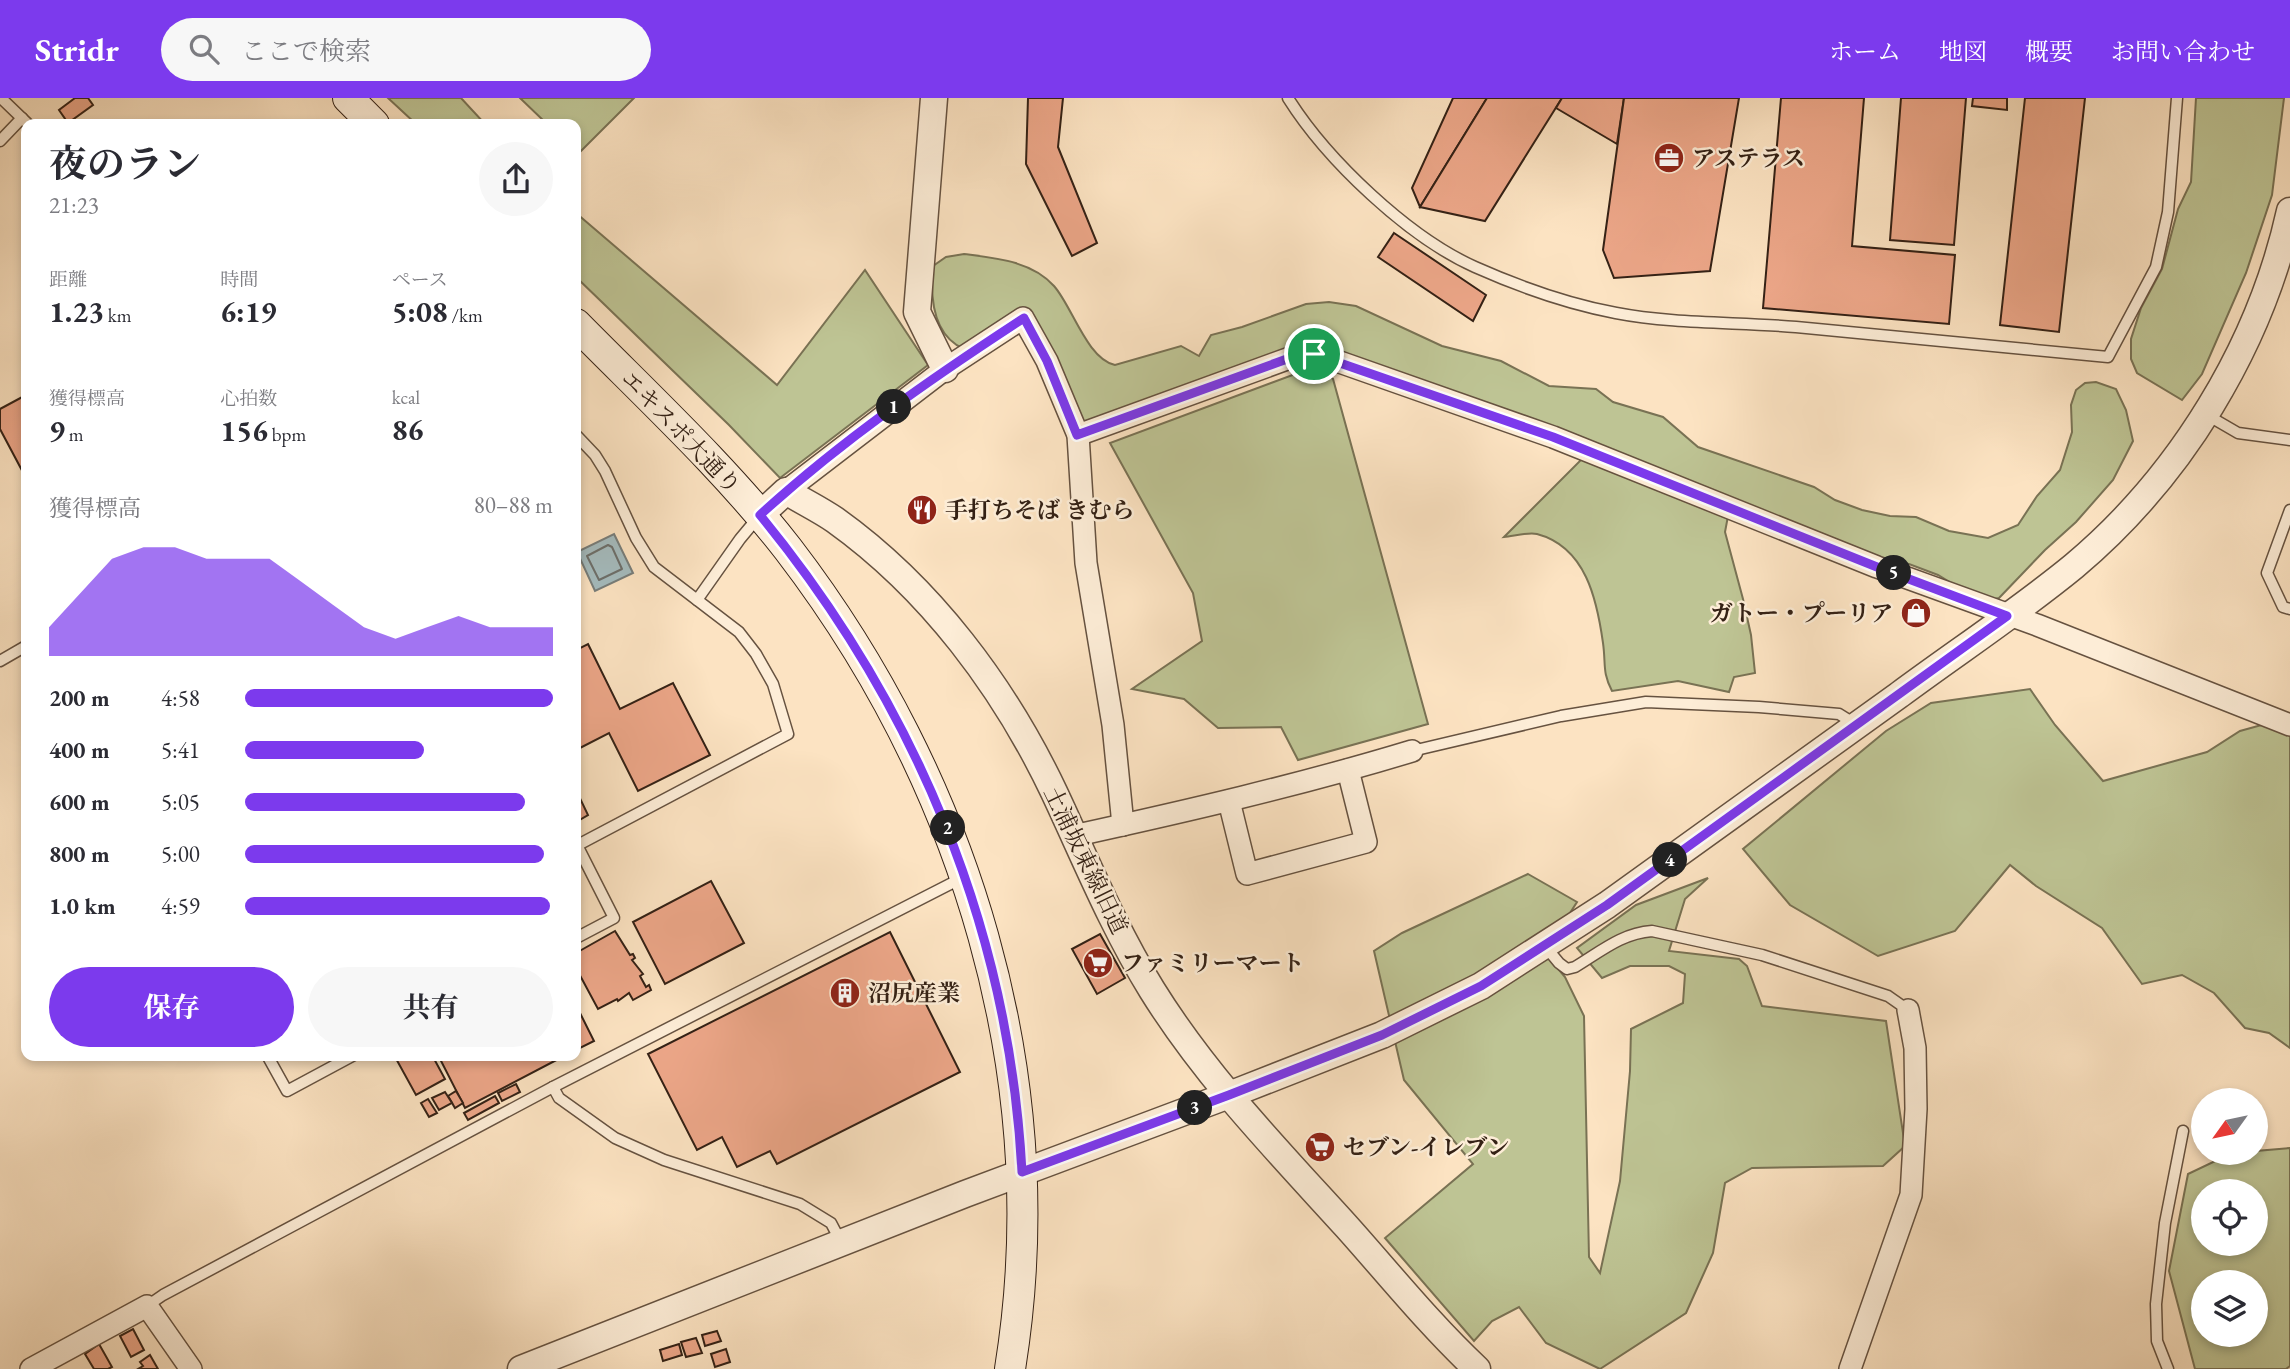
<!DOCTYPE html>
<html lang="ja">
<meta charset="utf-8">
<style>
:root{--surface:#fff;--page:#f7f7f7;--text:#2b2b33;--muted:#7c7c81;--accent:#7c3aed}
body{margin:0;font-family:"EB Garamond","Noto Serif JP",serif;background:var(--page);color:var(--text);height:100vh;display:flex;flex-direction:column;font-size:26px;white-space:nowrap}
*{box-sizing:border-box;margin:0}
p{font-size:23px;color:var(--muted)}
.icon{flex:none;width:38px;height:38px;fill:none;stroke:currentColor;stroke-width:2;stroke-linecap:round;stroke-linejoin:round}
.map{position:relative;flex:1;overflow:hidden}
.drawer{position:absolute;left:21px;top:21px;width:560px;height:942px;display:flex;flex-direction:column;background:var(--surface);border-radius:14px;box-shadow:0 4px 10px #0003}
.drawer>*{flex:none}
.needle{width:46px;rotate:237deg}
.fabs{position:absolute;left:2191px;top:990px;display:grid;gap:14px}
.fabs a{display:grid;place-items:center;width:77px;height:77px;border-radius:50%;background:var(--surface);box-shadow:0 4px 10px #0003;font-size:35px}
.pin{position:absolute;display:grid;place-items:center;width:60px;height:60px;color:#fff;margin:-30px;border:4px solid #fff;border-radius:50%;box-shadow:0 2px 7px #0007}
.km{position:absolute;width:35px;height:35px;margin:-18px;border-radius:50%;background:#222;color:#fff;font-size:19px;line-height:35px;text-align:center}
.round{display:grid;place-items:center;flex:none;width:74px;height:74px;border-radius:37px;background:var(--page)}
.summary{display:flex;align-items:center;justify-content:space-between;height:119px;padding:0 28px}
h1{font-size:38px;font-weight:700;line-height:52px}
.stats{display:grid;grid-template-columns:repeat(3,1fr);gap:10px;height:119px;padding:7px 28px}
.stats div{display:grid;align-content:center}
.stats b{font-size:30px;font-weight:700}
.stats small{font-size:19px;font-weight:400}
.stats p{font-size:19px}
.chart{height:196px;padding:14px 28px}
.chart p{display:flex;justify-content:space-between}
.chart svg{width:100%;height:126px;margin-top:7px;fill:var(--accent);opacity:.7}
.cta{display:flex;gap:14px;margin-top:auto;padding:14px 28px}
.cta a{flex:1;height:80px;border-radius:42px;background:var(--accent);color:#fff;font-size:28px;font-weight:700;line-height:80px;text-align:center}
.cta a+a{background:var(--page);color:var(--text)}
ul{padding:0 28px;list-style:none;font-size:23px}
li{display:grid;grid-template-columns:112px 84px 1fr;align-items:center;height:52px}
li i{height:18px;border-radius:9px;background:var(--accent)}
header{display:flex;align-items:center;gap:42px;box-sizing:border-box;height:98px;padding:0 35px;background:var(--accent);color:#fff}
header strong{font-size:33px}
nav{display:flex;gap:38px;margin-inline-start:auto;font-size:24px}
.search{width:490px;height:63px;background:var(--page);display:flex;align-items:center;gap:18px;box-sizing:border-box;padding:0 24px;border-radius:38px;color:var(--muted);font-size:26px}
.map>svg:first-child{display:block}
.green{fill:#bec494;stroke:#797254;stroke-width:2;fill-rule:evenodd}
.water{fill:#a4bbbe;stroke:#777d7a;stroke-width:2}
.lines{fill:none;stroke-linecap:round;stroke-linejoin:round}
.shore{stroke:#6c6e6a;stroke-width:2}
.building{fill:#eca688;stroke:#342115;stroke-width:2}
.service-casing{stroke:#665240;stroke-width:13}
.minor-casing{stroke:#665240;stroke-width:24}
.tertiary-casing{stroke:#665240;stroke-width:29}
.secondary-casing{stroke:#342115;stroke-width:32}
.service{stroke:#fdedd7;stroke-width:10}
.minor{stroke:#fdedd7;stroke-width:21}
.tertiary{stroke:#fdedd7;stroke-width:26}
.secondary{stroke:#fdedd7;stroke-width:30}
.route-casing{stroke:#fff;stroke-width:14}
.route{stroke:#7c3aed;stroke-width:9}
.labels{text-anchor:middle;stroke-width:5;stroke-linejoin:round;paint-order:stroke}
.poi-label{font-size:23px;font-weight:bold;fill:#342115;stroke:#fdedd7;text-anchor:start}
.street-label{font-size:23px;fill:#342115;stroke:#fdedd7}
</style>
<header>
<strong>Stridr</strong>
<div class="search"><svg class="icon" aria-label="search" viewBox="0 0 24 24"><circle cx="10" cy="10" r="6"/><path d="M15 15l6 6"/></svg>ここで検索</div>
<nav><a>ホーム</a><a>地図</a><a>概要</a><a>お問い合わせ</a></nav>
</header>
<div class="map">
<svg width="2290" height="1271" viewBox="0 0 2290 1271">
<rect width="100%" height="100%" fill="#fce3c2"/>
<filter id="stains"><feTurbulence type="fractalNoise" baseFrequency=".00286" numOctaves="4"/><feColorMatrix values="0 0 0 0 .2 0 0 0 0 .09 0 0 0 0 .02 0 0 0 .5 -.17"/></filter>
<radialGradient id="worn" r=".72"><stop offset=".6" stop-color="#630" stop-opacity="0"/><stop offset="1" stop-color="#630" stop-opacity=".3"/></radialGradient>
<!-- green -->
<g class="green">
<polygon points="388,0 461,0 485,26 416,26"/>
<polygon points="520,0 634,0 578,56 576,26 547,26"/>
<polygon points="2196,0 2284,0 2272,97 2246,175 2202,276 2182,302 2137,275 2131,261 2131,241 2141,210 2162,171 2178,111 2191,84"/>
<polygon points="576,115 777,287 865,172 928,267 780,380 729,327 576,179"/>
<path d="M964 156C995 160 1032 163 1054 188 1072 208 1087 261 1115 267L1181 248 1199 258 1211 237 1242 229 1306 206 1329 204 1356 208 1442 248 1501 263 1549 288 1596 291 1613 304 1663 319 1698 349 1814 389 1835 402 1862 412 1890 418 1916 419 1949 433 1988 440 2018 427 2037 398 2060 372 2072 334 2071 307 2076 292 2085 285 2096 284 2116 291 2126 312 2133 343 2113 382 2076 424 2045 452 1999 500 1982 504 1938 477 1909 466 1880 463 1728 418 1725 434 1743 501 1751 537 1755 575 1734 579 1729 594 1678 583 1612 593C1602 574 1606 566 1603 545 1597 502 1586 449 1537 436 1528 434 1514 438 1504 439L1593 350 1317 250 1088 327 1080 324 1026 211 964 251C932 237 930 199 933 168L946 159Z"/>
<polygon points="1314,269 1333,281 1428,626 1298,662 1281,629 1218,630 1184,601 1132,591 1202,543 1193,495 1110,345"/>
<polygon points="2030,591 2055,627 2103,683 2207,654 2240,633 2265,626 2290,636 2290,950 2269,935 2245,930 2214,895 2182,877 2142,886 2102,830 2036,788 2010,767 1955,833 1878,858 1790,807 1743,751 1886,633 1931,605"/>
<polygon points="1528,776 1577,804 1568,818 1534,842 1565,879 1584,918 1589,1159 1600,1175 1620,1083 1630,973 1631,931 1683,905 1685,876 1669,868 1630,868 1602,880 1577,850 1636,807 1708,780 1685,801 1669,853 1739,861 1747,868 1762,908 1886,923 1905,1048 1883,1068 1752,1070 1725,1085 1713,1155 1686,1215 1600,1271 1546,1245 1519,1209 1492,1223 1474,1243 1385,1140 1473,1066 1404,982 1374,853 1402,835"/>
<path d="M2290 1050V1268L2286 1271H2195L2169 1173 2188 1076 2232 1055H2256V1053ZM2203 1094H2256V1146H2203ZM2203 1185H2256V1237H2203Z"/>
</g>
<!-- water -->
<polygon class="water" points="614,436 633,475 595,493 577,454"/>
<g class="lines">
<!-- shore -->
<polygon class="shore" points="608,447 612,449 622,471 599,482 587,458"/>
</g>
<!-- building -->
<g class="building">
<polygon points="75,0 88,0 93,7 68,25 59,12"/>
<polygon points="1028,0 1063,0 1058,49 1097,145 1072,158 1026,66"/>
<polygon points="1453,0 1487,0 1420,109 1412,90"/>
<polygon points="1487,0 1562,0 1485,123 1420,109"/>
<polygon points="1562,0 1624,0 1617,46 1556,10"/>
<polygon points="1624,0 1739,0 1710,173 1614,180 1603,152"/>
<polygon points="1781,0 1864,0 1852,148 1955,157 1949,226 1763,210"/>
<polygon points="1901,0 1966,0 1954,147 1890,142"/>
<polygon points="1973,0 2007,0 2007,12 1972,8"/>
<polygon points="2025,0 2085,0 2059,234 2000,227"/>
<polygon points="1394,135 1486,197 1473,223 1378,159"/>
<polygon points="26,297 26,380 0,331 0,311"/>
<polygon points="588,546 620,611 673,585 710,657 638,693 609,635 576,652 576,552"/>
<polygon points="576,692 588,717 576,724"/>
<polygon points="711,783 744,845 665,886 633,824"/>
<polygon points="615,833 630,857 633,856 635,860 632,862 643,876 640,878 646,889 649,887 651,892 633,902 629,895 618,903 617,901 598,911 576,870 576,855"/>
<polygon points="890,834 960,974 777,1066 770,1053 737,1069 722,1039 697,1052 648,956"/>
<polygon points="1100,836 1125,880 1097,896 1072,851"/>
<polygon points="576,907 594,943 576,952"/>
<polygon points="394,957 432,957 445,981 416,997"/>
<polygon points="438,957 566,957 465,1010"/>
<polygon points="516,986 520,994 502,1003 498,995"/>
<polygon points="456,993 463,1005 455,1010 448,998"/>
<polygon points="445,994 452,1005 439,1012 432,1000"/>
<polygon points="495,998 499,1005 468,1022 464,1015"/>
<polygon points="428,1001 437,1015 429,1019 421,1005"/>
<polygon points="133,1231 144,1252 131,1259 120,1238"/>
<polygon points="717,1233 721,1243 705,1248 702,1237"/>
<polygon points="696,1240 702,1255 686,1259 681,1244"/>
<polygon points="99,1246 112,1269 108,1271 94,1271 85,1256"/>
<polygon points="679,1246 682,1257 663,1263 660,1252"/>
<polygon points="726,1251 730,1264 715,1269 711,1256"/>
<polygon points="150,1257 158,1271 138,1271 143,1268 140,1264"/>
</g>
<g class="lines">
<!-- service casing -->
<g class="service-casing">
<g id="service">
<polyline points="1,0 28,26"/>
<path d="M1288 0C1327 62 1408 139 1475 169 1520 189 1568 206 1616 215 1673 226 1737 224 1796 229 1900 239 2004 249 2108 259L2156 169 2168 114 2177 0"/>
<polyline points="0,43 22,20"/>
<polyline points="2207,317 2238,335 2290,342"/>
<polyline points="576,337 595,357 605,373 636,440 654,469 739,534 756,556 773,586 788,636 576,748"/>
<polyline points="2290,412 2267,475 2283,509 2290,511"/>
<polyline points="697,502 740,441 760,417"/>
<polyline points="0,563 26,548"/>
<polyline points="1412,653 1561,618 1646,604 1759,609 1839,616 1855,626"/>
<polyline points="576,840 614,820 577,747"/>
<path d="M1545 848 1559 865 1567 871 1575 869C1600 854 1622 835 1652 833L1762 857 1888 898 1908 912"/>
<polyline points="267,957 287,993 354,957"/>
<polyline points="553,989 559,1000 615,1040 664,1062 800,1106 831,1125 841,1144"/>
<polyline points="147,1208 163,1197 553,989 962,780"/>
<polyline points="2168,1271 2157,1243 2156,1206 2165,1125 2183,1033"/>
</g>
</g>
<!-- minor casing -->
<g class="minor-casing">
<g id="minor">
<polyline points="1078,337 1298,257 1314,255 1553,339 1877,469 2037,527 2290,627"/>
<polyline points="786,393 945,271 1023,220 1047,263 1078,337 1086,465 1113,627 1123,727"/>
<polyline points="1229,703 1247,776 1366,744 1348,672"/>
<path d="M1073 738C1187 713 1300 687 1412 653"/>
<polyline points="31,1271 147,1208 191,1271"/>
<polyline points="1850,1271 1911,1097 1916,1011 1915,950 1908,912"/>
</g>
</g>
<!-- tertiary casing -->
<g class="tertiary-casing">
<g id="tertiary">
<polyline points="934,0 917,214 945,271"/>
<path d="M760 417 786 393C802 403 819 411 835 422 930 490 1004 589 1054 694 1085 760 1113 829 1152 892 1206 979 1278 1053 1347 1129 1389 1176 1430 1227 1477 1271"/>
<path d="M521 1271 965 1096 1229 997 1382 937 1481 888 1607 807C1705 737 1802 667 1899 597 1957 554 2018 514 2074 468 2180 379 2260 249 2290 113"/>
</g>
</g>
<!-- secondary casing -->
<g class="secondary-casing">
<g id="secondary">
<polyline points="348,0 374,26"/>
<path d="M576 226C648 299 725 370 788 451 966 683 1057 979 1010 1271"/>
</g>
</g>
<!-- service -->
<use href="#service" class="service"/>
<!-- minor -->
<use href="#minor" class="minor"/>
<!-- tertiary -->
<use href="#tertiary" class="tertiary"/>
<!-- secondary -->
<use href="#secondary" class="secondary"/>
</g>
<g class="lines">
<!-- route casing -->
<g class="route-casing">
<path id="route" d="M1024 220 1047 263 1077 337 1298 257 1314 256 1553 339 1877 469 2007 518 1607 807 1481 888 1382 937 1229 997 1022 1074C1009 829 915 606 760 417 841 343 932 280 1024 220Z"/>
</g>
<!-- route -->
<use href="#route" class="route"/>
</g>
<!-- icons -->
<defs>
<g id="office-disc" transform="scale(1.575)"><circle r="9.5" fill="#8f2418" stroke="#fdedd7"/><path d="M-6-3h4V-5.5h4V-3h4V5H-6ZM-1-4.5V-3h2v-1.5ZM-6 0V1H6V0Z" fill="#fff"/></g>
<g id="restaurant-disc" transform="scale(1.575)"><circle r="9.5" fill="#8f2418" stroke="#fdedd7"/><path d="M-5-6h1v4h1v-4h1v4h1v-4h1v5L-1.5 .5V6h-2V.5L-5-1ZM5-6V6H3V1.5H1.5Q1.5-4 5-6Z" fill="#fff"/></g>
<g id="shop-disc" transform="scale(1.575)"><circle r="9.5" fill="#8f2418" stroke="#fdedd7"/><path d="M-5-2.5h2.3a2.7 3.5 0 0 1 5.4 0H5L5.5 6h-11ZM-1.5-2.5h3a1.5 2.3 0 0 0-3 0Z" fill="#fff"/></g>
<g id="supermarket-disc" transform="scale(1.575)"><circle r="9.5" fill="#8f2418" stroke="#fdedd7"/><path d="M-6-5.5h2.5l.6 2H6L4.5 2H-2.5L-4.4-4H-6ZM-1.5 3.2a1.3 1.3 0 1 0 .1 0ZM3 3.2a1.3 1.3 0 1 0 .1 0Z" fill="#fff"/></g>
<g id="building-disc" transform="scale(1.575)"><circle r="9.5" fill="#8f2418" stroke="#fdedd7"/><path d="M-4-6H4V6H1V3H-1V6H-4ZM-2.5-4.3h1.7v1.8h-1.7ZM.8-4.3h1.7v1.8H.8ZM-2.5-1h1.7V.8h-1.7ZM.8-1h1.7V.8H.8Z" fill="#fff"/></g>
</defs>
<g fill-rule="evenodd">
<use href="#office-disc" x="1669" y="60"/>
<use href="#restaurant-disc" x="922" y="412"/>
<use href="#shop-disc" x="1916" y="515"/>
<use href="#supermarket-disc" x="1098" y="865"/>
<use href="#building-disc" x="845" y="895"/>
<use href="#supermarket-disc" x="1320" y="1049"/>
</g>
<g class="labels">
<!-- poi labels -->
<g class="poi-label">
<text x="1692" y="68">アステラス</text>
<text x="945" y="420">手打ちそば きむら</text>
<text x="1893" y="523" text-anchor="end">ガトー・プーリア</text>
<text x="1121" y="873">ファミリーマート</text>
<text x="868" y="903">沼尻産業</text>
<text x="1343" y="1057">セブン-イレブン</text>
</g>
<!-- street labels -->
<g class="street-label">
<text transform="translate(681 334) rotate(46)" y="8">エキスポ大通り</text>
<text transform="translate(1086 762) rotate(64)" y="8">土浦坂東線旧道</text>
</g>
</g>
<rect width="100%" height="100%" filter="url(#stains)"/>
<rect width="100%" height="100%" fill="url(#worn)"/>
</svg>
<div class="fabs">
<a><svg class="needle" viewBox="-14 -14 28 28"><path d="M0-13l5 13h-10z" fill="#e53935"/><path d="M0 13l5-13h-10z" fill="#7c7c81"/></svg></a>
<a><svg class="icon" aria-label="locate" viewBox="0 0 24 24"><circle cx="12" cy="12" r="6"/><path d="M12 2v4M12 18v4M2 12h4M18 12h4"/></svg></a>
<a><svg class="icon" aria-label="layers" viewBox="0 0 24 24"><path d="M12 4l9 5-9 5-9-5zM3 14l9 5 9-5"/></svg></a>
</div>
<div class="pin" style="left:1314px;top:256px;background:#1e9e55"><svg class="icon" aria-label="arrive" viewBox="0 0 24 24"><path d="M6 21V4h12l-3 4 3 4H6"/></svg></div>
<b class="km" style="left:894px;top:309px">1</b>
<b class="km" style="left:948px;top:730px">2</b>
<b class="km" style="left:1195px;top:1010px">3</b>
<b class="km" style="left:1670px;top:762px">4</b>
<b class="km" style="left:1894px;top:475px">5</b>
<section class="drawer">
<div class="summary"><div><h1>夜のラン</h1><p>21:23</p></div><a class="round"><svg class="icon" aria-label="share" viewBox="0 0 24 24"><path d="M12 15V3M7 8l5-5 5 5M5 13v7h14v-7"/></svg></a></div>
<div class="stats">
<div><p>距離</p><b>1.23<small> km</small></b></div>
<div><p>時間</p><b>6:19</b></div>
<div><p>ペース</p><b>5:08<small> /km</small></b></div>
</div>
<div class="stats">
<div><p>獲得標高</p><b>9<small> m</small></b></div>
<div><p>心拍数</p><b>156<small> bpm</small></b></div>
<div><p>kcal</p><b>86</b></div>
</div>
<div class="chart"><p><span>獲得標高</span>80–88 m</p>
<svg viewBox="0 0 160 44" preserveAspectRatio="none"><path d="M0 44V34L10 22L20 10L30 6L40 6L50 10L60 10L70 10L80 18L90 26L100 34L110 38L120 34L130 30L140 34L150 34L160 34V44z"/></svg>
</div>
<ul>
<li><b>200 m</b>4:58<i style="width:100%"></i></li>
<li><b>400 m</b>5:41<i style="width:58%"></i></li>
<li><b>600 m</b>5:05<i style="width:91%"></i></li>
<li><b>800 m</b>5:00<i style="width:97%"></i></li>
<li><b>1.0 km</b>4:59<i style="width:99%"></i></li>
</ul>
<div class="cta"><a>保存</a><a>共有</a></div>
</section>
</div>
